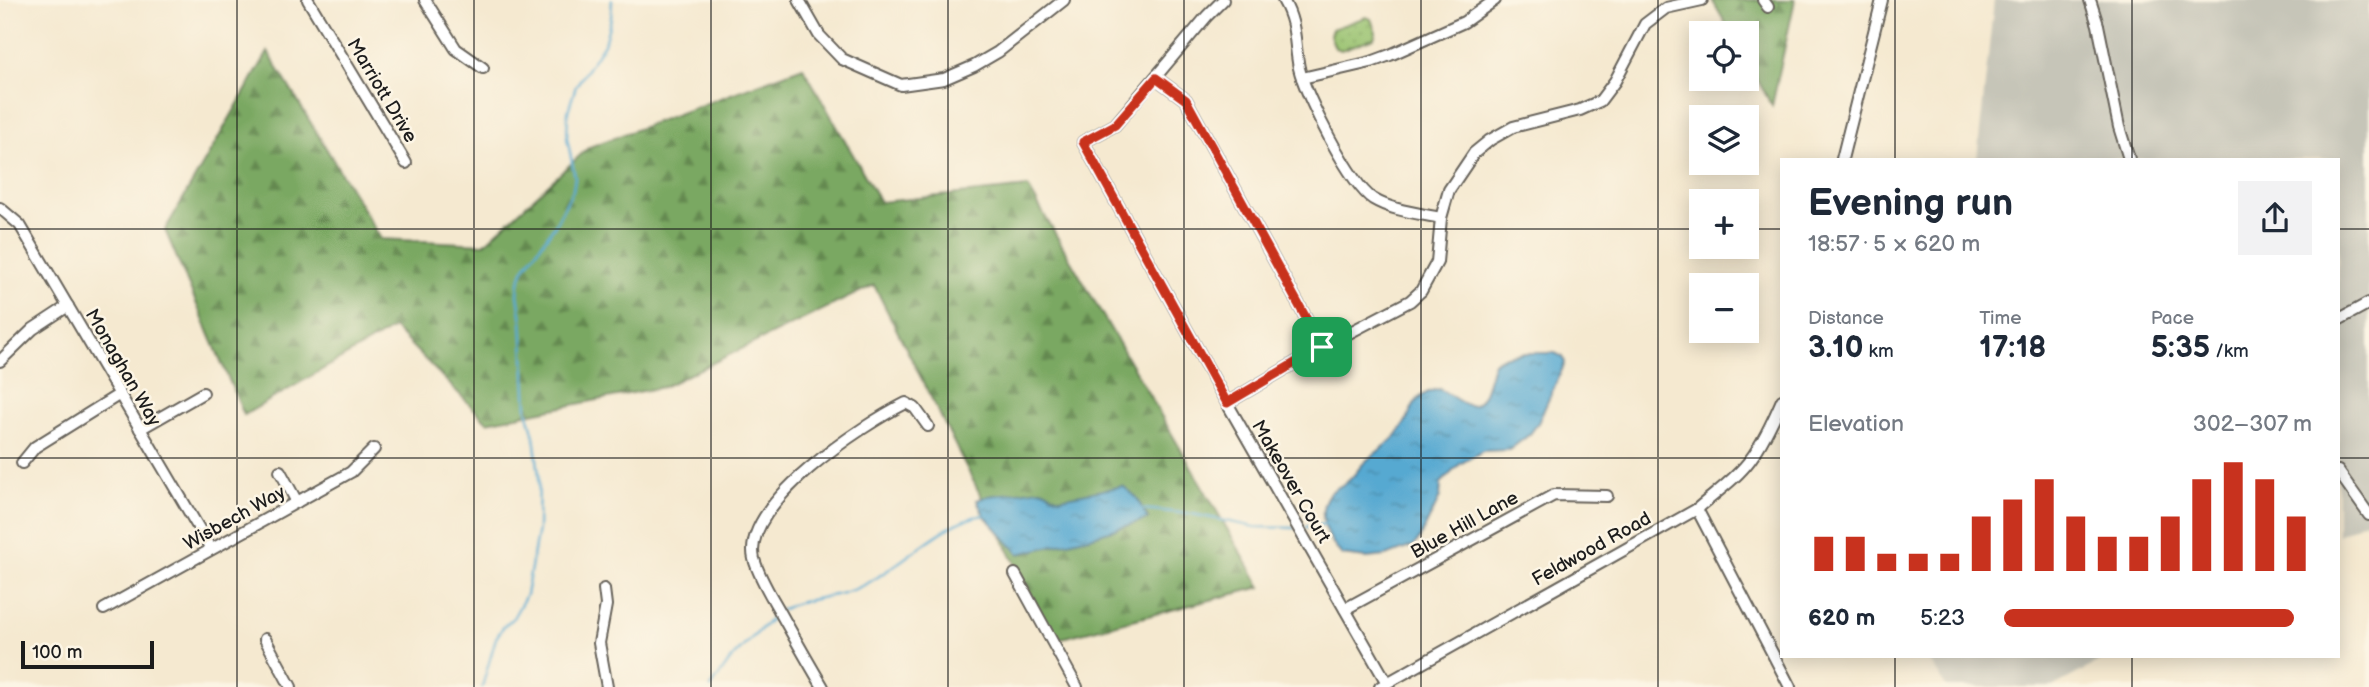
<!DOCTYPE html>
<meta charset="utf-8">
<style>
:root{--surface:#fff;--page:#f2f2f3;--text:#1f2937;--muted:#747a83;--accent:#c8321e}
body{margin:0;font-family:"Balsamiq Sans",sans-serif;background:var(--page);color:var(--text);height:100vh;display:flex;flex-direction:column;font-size:26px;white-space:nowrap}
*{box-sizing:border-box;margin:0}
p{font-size:23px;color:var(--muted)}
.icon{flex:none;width:38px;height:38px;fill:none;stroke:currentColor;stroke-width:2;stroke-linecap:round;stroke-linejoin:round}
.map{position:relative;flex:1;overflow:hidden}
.panel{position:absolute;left:1780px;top:158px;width:560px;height:500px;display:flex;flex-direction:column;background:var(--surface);border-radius:0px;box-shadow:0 4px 18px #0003}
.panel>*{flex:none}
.controls{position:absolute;left:1689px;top:21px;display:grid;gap:14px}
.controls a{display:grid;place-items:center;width:70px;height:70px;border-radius:0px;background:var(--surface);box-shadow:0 4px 18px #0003;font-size:35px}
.scale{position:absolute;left:21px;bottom:18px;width:133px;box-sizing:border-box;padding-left:7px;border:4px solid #1c1c1c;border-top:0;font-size:19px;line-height:24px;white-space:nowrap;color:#1c1c1c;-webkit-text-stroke:5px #fcf5e5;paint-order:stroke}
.pin{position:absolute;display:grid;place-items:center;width:60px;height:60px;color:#fff;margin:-30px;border-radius:14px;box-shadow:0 4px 10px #0006}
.round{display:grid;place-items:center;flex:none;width:74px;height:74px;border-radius:0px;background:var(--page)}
.overview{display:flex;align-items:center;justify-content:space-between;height:119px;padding:0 28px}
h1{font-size:38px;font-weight:700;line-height:52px}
.figures{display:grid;grid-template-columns:repeat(3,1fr);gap:10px;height:119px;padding:7px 28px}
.figures div{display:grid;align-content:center}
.figures b{font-size:30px;font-weight:700}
.figures small{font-size:19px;font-weight:400}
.figures p{font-size:19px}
.chart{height:196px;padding:14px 28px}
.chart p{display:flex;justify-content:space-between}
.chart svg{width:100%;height:126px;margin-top:7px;stroke:var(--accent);stroke-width:6}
ul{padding:0 28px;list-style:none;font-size:23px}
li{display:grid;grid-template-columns:112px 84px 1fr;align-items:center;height:52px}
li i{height:18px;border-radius:9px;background:var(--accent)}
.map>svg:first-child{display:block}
.industrial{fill:#c6c5b8}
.grass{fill:url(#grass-dots);stroke:#5a6f46;stroke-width:2}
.forest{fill:url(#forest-firs);stroke:#4b623f;stroke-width:2}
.water{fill:url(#water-ripples);stroke:#396276;stroke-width:2}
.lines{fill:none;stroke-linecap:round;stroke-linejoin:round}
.stream{stroke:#56a9d1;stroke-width:2.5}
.minor-casing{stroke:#68645b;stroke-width:14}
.minor{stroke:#fff;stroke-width:10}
.route-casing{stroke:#fff;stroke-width:14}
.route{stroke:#c8321e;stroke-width:9}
.grid{fill:none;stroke:#1c1c1c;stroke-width:2;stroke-opacity:0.55}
.labels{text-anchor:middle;stroke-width:5;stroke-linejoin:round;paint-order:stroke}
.street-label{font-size:19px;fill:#1c1c1c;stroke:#fcf5e5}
</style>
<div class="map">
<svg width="2369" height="687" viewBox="0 0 2369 687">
<defs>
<pattern id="grass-dots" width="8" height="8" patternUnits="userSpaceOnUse" patternTransform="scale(1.75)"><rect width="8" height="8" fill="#99c26f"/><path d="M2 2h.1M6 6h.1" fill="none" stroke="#83a660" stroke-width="1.8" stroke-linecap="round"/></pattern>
<pattern id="forest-firs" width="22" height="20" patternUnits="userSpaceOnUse" patternTransform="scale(1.75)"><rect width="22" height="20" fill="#7aa862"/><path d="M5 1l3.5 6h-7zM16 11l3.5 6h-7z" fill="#638850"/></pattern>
<pattern id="water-ripples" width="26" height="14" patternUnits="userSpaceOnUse" patternTransform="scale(1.75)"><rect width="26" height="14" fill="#56a9d1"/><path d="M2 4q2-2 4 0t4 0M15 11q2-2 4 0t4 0" fill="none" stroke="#4689a9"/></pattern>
</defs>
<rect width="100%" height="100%" fill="#fcf5e5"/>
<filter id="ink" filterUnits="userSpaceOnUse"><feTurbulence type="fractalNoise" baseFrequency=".0143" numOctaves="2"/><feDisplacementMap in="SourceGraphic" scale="14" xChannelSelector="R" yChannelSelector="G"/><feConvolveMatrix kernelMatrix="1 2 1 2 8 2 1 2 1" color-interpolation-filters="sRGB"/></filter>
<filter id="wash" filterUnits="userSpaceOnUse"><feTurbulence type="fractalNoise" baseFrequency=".00686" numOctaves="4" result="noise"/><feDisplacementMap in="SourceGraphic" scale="28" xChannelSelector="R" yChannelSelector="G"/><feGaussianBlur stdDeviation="1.57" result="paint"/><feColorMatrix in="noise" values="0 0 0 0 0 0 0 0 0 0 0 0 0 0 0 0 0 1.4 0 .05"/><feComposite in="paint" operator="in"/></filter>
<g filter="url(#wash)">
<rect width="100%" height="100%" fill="#f5e9d0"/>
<!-- industrial -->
<g class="industrial">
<polygon points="1994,0 2369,0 2369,526 2365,521 2338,535 2338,159 1977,159"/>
<polygon points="1927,656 2110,656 2052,687 1946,687"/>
</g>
<!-- grass -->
<polygon class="grass" points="1366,17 1371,19 1376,32 1374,38 1341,50 1335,48 1330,35 1332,29"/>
<!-- forest -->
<g class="forest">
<polygon points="1712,0 1795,0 1772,106 1747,61 1746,33 1731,33"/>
<polygon points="268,52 381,239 484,244 589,147 803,67 880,202 1028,187 1261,587 1054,640 874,285 663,387 487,422 394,328 244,415 165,230"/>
</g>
<!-- water -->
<g class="water">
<path d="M1523 353H1555L1563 357 1565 363 1538 423 1530 434 1509 450 1483 451 1460 464 1441 483 1440 497 1419 540 1413 546 1386 556 1366 558 1342 555C1329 541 1316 516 1327 497 1332 488 1341 487 1348 481 1355 476 1359 467 1366 461 1375 453 1386 446 1395 437 1414 418 1407 395 1439 389 1449 393 1459 403 1468 405 1485 410 1489 373 1494 362L1506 356Z"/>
<path d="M1123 486 1137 498 1148 519 1093 536 1019 554 984 515 977 500 988 496 1040 489C1048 490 1052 497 1061 498Z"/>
</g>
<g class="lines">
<!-- stream -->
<g class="stream">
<polyline points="1142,509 1192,514 1255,527 1295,528"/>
<polyline points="1306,527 1325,524"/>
<path d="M781 610C807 596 838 599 864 585 901 567 943 520 984 515"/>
<polyline points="482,687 496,638 503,627 513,618 526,595 538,529 539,475 534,436 527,410 522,321 518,295 519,282 524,269 555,225 573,190 575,177 567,138 568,111 576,86 604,44 611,18 612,0"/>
<polyline points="711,687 731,659 776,614"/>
</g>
</g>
</g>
<g filter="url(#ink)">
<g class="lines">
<!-- minor casing -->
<g class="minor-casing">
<g id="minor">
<polyline points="308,0 406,163"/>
<polyline points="425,0 456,49 483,68"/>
<polyline points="799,0 819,35 842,59 901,85 944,79 974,66 998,52 1064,0"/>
<polyline points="1223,0 1207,16 1115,125 1083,142 1227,403 1387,683"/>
<path d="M1283 0C1297 24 1294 42 1299 68 1305 95 1350 184 1373 199 1393 211 1418 213 1441 218"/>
<polyline points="1763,0 1768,7"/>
<polyline points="2090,0 2098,25 2119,127 2129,159"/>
<polyline points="1156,78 1186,100 1322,347"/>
<polyline points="1302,78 1371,62 1390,55 1464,22 1495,0"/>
<polyline points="1842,159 1882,0"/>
<polyline points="0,208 20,225 211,549"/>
<polyline points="2338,320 2369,303"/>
<polyline points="0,361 33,329 68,306"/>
<polyline points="1227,403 1322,347 1410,301 1421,291 1437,262 1441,218 1449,190 1474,153 1490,140 1513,127 1580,110 1600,101 1615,81 1645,24 1666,8 1702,0"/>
<polyline points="140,429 203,393"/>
<polyline points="22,463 35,447 120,394"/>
<polyline points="280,471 297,502"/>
<polyline points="2338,471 2369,515"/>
<polyline points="1697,509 1790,687"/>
<polyline points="1015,574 1077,687"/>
<polyline points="604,589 606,605 599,643 607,687"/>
<polyline points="104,609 351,472 374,449"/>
<polyline points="1345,609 1554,495 1607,496"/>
<polyline points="265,639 291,687"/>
<path d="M823 687C808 662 794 637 780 612 771 596 759 577 754 559 741 504 864 424 906 403L915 408 928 426"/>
<path d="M1380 687 1697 509C1715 493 1736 479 1750 460 1764 441 1773 421 1782 400"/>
</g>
</g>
<!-- minor -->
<use href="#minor" class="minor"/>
</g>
</g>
<g class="lines" filter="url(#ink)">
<!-- route casing -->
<g class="route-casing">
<polygon id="route" points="1156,78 1186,100 1322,347 1227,403 1083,142 1115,125"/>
</g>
<!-- route -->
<use href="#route" class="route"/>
</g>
<!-- grid -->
<path class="grid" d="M237 0V687M474 0V687M711 0V687M948 0V687M1184 0V687M1421 0V687M1658 0V687M1895 0V159M2132 0V159M0 229H1701M1746 229H1782M2338 229H2369M0 458H1782M2338 458H2369M1895 656V687M2132 656V687"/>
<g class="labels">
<!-- street labels -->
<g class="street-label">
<text transform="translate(383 90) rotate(59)" y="7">Marriott Drive</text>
<text transform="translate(124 367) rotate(60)" y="7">Monaghan Way</text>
<text transform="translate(1292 481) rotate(60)" y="7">Makeover Court</text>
<text transform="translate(234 517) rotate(-29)" y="7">Wisbech Way</text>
<text transform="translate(1464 524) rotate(-29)" y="7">Blue Hill Lane</text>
<text transform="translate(1591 548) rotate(-29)" y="7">Feldwood Road</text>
</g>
</g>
</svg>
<div class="controls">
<a><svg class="icon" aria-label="locate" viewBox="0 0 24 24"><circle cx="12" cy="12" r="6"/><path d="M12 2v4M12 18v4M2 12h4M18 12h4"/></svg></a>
<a><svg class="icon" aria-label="layers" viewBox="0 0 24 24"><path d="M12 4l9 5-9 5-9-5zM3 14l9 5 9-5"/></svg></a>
<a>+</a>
<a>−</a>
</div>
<div class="scale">100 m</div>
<div class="pin" style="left:1322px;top:347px;background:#1e9e55"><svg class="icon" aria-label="arrive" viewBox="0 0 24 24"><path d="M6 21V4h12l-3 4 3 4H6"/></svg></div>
<section class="panel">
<div class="overview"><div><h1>Evening run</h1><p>18:57 · 5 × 620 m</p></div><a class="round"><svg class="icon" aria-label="share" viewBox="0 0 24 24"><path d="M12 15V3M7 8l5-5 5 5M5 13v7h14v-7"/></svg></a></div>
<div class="figures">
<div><p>Distance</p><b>3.10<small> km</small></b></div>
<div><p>Time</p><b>17:18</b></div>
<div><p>Pace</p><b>5:35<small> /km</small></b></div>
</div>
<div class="chart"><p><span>Elevation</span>302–307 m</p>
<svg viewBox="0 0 160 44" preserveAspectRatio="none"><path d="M5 44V32M15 44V32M25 44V38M35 44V38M45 44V38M55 44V25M65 44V19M75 44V12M85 44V25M95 44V32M105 44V32M115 44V25M125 44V12M135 44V6M145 44V12M155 44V25"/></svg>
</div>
<ul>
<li><b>620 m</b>5:23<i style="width:94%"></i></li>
</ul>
</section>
</div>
